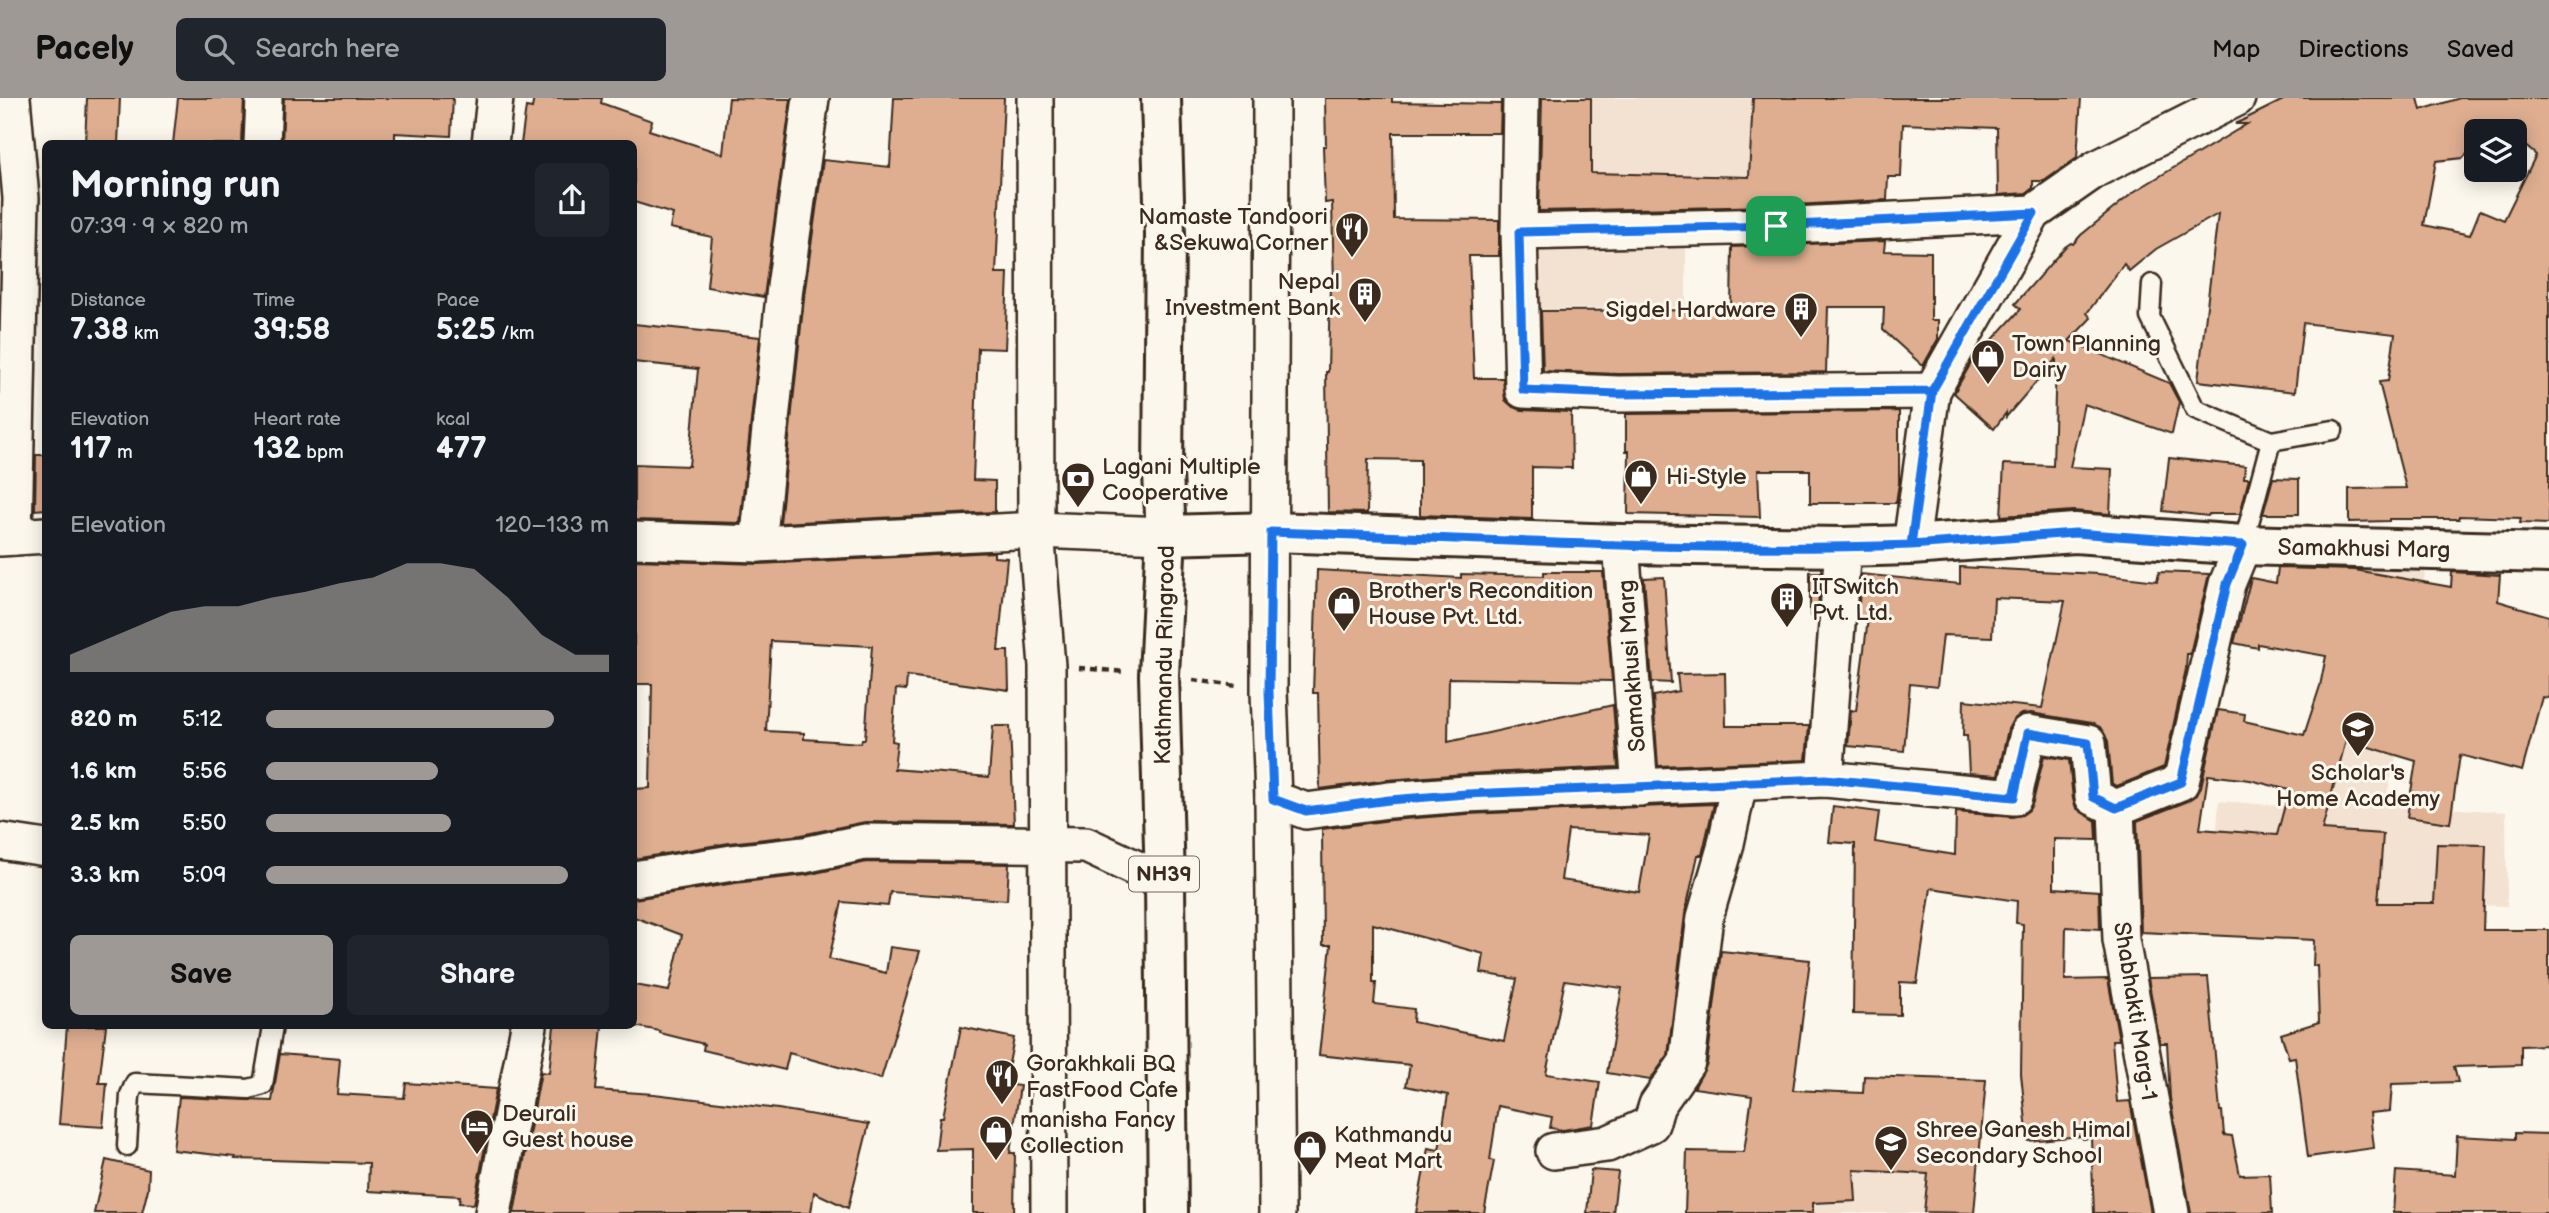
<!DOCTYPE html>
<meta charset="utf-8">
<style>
:root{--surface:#171b24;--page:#20242c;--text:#f1f3f6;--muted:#9ea1a6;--accent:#9f9995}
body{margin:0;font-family:"Balsamiq Sans",sans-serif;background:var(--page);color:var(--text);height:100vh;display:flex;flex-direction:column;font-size:26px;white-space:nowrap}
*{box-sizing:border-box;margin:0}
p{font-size:23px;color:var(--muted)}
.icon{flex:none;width:38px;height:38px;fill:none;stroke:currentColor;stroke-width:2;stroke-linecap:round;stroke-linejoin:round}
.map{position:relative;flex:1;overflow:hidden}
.sheet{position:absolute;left:42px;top:42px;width:595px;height:889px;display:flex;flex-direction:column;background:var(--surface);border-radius:10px;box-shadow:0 4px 18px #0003}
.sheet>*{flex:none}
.tools{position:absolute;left:2464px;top:21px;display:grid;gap:14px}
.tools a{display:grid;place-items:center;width:63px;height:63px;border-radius:10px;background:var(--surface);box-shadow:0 4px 18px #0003;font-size:35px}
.pin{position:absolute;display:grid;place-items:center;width:60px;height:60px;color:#fff;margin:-30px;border-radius:14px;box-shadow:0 4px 10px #0006}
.round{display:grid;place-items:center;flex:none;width:74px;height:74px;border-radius:10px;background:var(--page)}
.head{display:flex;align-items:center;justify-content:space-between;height:119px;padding:0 28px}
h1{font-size:38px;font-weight:800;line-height:52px}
.figures{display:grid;grid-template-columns:repeat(3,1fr);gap:10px;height:119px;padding:7px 28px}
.figures div{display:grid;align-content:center}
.figures b{font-size:30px;font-weight:800}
.figures small{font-size:19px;font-weight:400}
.figures p{font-size:19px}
.chart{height:196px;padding:14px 28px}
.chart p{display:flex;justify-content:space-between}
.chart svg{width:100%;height:126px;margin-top:7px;fill:var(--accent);opacity:.7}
.button{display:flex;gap:14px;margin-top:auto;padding:14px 28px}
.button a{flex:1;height:80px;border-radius:10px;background:var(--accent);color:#111;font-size:28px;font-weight:800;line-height:80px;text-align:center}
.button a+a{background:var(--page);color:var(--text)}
ul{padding:0 28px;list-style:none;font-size:23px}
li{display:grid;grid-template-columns:112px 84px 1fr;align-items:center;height:52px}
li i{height:18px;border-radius:9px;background:var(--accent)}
header{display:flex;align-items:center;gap:42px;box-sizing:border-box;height:98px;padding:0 35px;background:var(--accent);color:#111}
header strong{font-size:33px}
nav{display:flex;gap:38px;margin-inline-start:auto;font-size:24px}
.search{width:490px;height:63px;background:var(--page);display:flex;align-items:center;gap:18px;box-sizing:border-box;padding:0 24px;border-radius:10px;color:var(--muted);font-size:26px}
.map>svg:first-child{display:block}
.built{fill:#f3e1d1}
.building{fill:#dfae91;stroke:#3b2a1e;stroke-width:2;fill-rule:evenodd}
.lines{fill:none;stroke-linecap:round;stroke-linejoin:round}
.service-casing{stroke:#3b2a1e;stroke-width:23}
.minor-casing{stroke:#3b2a1e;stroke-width:40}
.secondary-casing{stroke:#3b2a1e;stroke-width:44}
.trunk-casing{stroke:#3b2a1e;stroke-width:44}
.path{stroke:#3b2a1e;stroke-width:4.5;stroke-dasharray:7 5;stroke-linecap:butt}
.service{stroke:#fbf7ec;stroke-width:18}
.minor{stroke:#fbf7ec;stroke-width:35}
.secondary{stroke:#fbf7ec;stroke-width:38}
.trunk{stroke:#fbf7ec;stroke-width:38}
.route-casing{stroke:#fff;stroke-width:14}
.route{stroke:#1a73e8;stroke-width:9}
.labels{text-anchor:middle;stroke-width:6;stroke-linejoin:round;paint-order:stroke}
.shield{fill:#fbf7ec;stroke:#75685c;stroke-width:2}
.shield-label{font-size:21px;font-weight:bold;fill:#3b2a1e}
.poi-label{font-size:23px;fill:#3b2a1e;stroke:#fbf7ec;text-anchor:start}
.street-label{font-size:23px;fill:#3b2a1e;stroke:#fbf7ec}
</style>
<header>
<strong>Pacely</strong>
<div class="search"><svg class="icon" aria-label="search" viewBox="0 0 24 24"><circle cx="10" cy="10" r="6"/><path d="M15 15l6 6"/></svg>Search here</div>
<nav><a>Map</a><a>Directions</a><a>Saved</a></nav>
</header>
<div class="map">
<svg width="2549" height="1115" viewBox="0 0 2549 1115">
<rect width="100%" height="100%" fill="#fbf7ec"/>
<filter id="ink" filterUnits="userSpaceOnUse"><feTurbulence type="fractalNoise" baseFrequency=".0143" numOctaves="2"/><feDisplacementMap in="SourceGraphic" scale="14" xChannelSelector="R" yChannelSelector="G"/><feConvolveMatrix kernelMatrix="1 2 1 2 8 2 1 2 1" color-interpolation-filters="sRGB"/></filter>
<g filter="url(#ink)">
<!-- built -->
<g class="built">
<polygon points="1525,0 1774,0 1769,109 1524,107"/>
<polygon points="1686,144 1686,209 1536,211 1535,145"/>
<polygon points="2370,447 2428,449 2408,609 2386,700 2401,707 2506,714 2507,808 2357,804 2214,774 2219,703 2308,710 2365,513"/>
<polygon points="1803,1027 1981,1034 1970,1115 1809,1115"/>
</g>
<!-- building -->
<g class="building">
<polygon points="87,0 120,0 118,46 85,46"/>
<polygon points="178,0 244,0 242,46 173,46"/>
<polygon points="284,0 453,0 451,38 395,35 395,46 282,46"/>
<polygon points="534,0 602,0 601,5 652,23 649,32 723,56 729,0 791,1 764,199 707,189 712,139 670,130 673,116 634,104 634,46 521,46 526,9 532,10"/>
<polygon points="894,0 1004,0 996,175 1008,175 1005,251 978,250 973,382 995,383 995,414 780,425 805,191 823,62 890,69"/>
<polygon points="1325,0 1392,0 1392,4 1501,6 1500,35 1393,35 1394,121 1499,122 1499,158 1469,158 1474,280 1503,280 1505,302 1513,309 1522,312 1571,314 1572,370 1532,369 1532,421 1420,417 1420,362 1368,361 1367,415 1328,414 1326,274 1328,274 1330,186 1334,186 1332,104 1325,105 1323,48 1326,48"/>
<polygon points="1542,0 1591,0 1591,75 1749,79 1753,0 2081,0 2077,60 2044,83 2033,83 2033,90 2026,95 1998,97 1997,30 1903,26 1901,79 1888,79 1887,102 1775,108 1539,113"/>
<path d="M2287 0H2418L2421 12 2460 0H2549V426L2520 425 2521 420 2459 418V421H2389V423L2349 424V391L2406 390 2379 284 2388 283 2395 236 2303 225 2295 294 2198 283 2218 116 2156 151 2129 173 2124 166 2087 215 2091 220 2069 243 2169 285 2179 304 2172 336 2084 306 2070 369 2112 371 2110 416 2073 413 2001 418 2004 366 2053 368 2056 261 2006 319V315L1994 331 1954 295 1982 246 1986 249 2021 211 2015 206 2065 149 2071 145 2073 146 2081 137 2135 93 2247 26H2235ZM2498 25 2508 33H2515V39L2536 57 2504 122 2480 112 2470 137 2424 127 2436 63 2463 60 2476 47V33H2490Z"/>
<polygon points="1885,143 1884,153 1931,154 1931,222 1938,222 1938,241 1923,268 1883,232 1884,209 1828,209 1826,274 1618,276 1543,273 1541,213 1731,212 1732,149"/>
<polygon points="634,226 760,239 740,425 634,422 634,366 689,368 698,271 634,264"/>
<polygon points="1899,313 1899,385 1896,405 1810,405 1810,372 1758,372 1760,419 1628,416 1629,353 1626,353 1626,316"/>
<polygon points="36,357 46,357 46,411 35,412"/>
<polygon points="2169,360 2245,368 2244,380 2249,380 2240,416 2209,416 2208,418 2163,413"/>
<polygon points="2273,380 2299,381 2299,416 2263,416"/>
<path d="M994 454V459L1007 460 998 553H1008L1009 592 907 578 906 592 896 591 892 643 897 644 894 671 989 679 993 628H1010L1014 726 865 724 801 737 729 745 634 761V691L650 690 652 586H634V462L759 466ZM771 543 872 548 865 641H862L861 645 804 641V635L766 633Z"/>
<polygon points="1960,469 2098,476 2157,483 2159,474 2209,476 2190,556 2187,556 2186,571 2164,669 2117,688 2112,686 2108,643 2100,629 2091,625 2031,615 2021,616 2013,622 2008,631 1998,677 1969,675 1967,638 1963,638 1964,602 2042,610 2065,503 1994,500 1992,539 1943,537 1937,589 1910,586 1904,653 1848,648 1851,612 1856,613 1868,521 1858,520 1861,476 1960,486"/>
<path d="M2278 470 2355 472 2451 489 2452 474 2500 477 2498 503 2549 518V600L2542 599 2522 673 2460 657 2450 725 2407 719 2416 663 2346 642 2322 732 2383 736 2378 805H2434L2437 746 2486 747 2483 832H2549V947L2521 948V967L2454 969 2458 984 2392 986 2390 1013 2370 1015 2374 1050 2308 1059 2295 959 2289 960 2281 936 2319 924 2317 868H2313L2314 842 2141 834 2137 723 2188 703 2197 697 2201 689 2218 612 2245 616 2244 623 2304 637 2320 588 2326 558 2258 546V550L2234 545 2251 480 2276 485ZM2208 677 2250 682 2289 692 2277 737 2200 731Z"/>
<polygon points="1317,472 1461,480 1461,476 1544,478 1544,474 1603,474 1612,583 1449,580 1448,644 1613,607 1618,669 1465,676 1387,682 1320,691 1318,595 1313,595"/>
<polygon points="1810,474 1821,474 1817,519 1810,518"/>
<polygon points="1664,479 1671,585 1652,584 1644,480"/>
<polygon points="1725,575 1726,628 1809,628 1806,662 1658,668 1653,598 1679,593 1677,576"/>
<polygon points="2044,658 2069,662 2073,701 2076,710 2096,723 2097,742 2054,741 2054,790 2099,793 2100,831 2066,829 2065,882 2108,881 2119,942 2112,942 2117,1004 2130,1003 2151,1115 2094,1115 2091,1040 2083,1041 2082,1038 2028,1043 2021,976 2023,826 2016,825 2017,803 1931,790 1917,885 1900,884 1900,917 1853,916 1855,746 1829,744 1833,708 1879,714 1875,744 1955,757 1956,714 2012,719 2022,717 2029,712 2033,704"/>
<path d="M1714 706 1702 757H1698L1685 816 1668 957 1650 982 1607 975 1622 890 1565 882 1546 976 1600 984 1593 1027 1563 1032 1550 1030 1552 1019 1498 1008 1490 1062 1494 1063 1484 1115H1416L1428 1050 1439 1052 1448 997 1406 988 1410 967 1319 957 1331 847H1323L1322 731 1391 722 1467 716ZM1568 732 1649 737 1639 794 1561 782ZM1373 826 1484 856 1481 875 1517 881 1504 943 1413 924 1414 911 1374 906 1376 885H1373Z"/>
<polygon points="867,764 1009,766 1007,802 890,794 888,808 842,804 829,861 886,875 890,849 920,853 881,981 789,955 785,972 703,952 704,946 660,935 660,933 634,928 634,887 669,893 682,837 634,819 634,801 735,785 806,777"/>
<polygon points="1721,853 1810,862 1793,992 1863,995 1864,978 1986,982 1974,1115 1924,1114 1928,1076 1854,1072 1856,1103 1813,1105 1813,1115 1685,1115 1687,1053 1744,1054 1752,998 1694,990 1707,966"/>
<polygon points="2208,879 2220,1013 2222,1013 2224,1037 2232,1038 2240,1077 2270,1076 2272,1115 2191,1115 2170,1000 2167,945 2160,945 2148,880"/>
<polygon points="67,928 106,928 99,985 107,985 103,1029 59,1026"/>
<polygon points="554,928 602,928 596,992 654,996 778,1011 869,1026 848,1110 814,1094 811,1115 514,1115 541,974 549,975"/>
<polygon points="961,929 1014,940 1005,986 1020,988 1010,1055 1015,1055 1014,1115 973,1115 973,1051 936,1052 940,1019 943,1019"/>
<polygon points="280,956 340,961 337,996 404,1000 406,985 496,991 474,1106 459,1105 460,1098 368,1093 369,1065 235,1061 236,1059 173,1052 179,999 272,1003"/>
<polygon points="2515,1035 2549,1036 2549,1115 2393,1115 2396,1073 2455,1077 2457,1038 2515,1041"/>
<polygon points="106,1062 149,1072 148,1091 142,1115 94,1115"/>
<polygon points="1591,1072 1618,1074 1613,1115 1587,1115"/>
</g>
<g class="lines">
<!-- service casing -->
<g class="service-casing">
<g id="service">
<polyline points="2152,186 2150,219 2195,311 2271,343 2243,447"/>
<polyline points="2271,343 2333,332"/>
<polyline points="127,1048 130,997 135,985 249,991 263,987 273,928"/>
</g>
</g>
<!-- minor casing -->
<g class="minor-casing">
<g id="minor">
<polyline points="12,0 21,100 14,439"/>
<polyline points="1035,0 1036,432 1047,568 1049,1115"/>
<polyline points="1271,0 1269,593 1273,701 1277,1115"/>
<polyline points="1521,0 1519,134 1523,292 1618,296 1932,293 2033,115 2096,71 2237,0"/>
<polyline points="262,46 264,0"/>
<polyline points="490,46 495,0"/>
<polyline points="1519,134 1776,128 2033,115"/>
<polyline points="0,440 46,437"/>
<polyline points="634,442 758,446 1036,432 1166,437"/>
<polyline points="758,446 785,189 811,0"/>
<polyline points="1621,446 1640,690"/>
<polyline points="1911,447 1932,293"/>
<polyline points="1825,681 1843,449"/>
<polyline points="1273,701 1306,713 1389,702 1466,696 1825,681 2014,699 2028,635 2088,645 2093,699 2116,710 2181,684 2227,486 2243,447"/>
<polyline points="2116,710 2121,842 2171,1115"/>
<polyline points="0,743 46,750"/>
<polyline points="634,781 732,765 804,757 865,744 1086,747 1165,784"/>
<polyline points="1554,1053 1607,1046 1651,1026 1657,1007 1687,964 1705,819 1725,750 1739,685"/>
<polyline points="493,1115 529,928"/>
</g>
</g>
<!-- secondary casing -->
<g class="secondary-casing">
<polyline id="secondary" points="1166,437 1271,434 1621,446 1843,449 1911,447 2075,435 2243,447 2549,455"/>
</g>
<!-- trunk casing -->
<g class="trunk-casing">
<polyline id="trunk" points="1161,0 1165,137 1163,375 1166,437 1159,577 1165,784 1168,1115"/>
</g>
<!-- path -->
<g class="path">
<polyline points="1079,570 1126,574"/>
<polyline points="1193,582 1237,588"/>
</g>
<!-- service -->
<use href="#service" class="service"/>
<!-- minor -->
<use href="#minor" class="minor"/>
<!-- secondary -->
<use href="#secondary" class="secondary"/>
<!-- trunk -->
<use href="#trunk" class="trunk"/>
</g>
</g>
<g class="lines" filter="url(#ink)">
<!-- route casing -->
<g class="route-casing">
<path id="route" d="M1776 128 2034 115 1932 293 1911 447C1698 455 1484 441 1271 434L1269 593 1273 701 1306 713 1389 702 1466 696 1825 681 2014 699 2028 635 2088 645 2093 699 2116 710 2181 684 2227 486 2243 447 2075 435 1911 447 1932 293 1618 296 1523 292 1519 134 1776 128"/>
</g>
<!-- route -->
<use href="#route" class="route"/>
</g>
<!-- icons -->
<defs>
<g id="restaurant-pin" transform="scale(1.75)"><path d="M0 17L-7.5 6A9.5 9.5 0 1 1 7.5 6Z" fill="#3b2a1e" stroke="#fbf7ec"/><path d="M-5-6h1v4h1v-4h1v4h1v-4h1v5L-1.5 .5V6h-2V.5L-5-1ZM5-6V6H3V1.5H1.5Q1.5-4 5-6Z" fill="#fff"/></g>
<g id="building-pin" transform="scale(1.75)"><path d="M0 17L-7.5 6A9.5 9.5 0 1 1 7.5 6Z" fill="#3b2a1e" stroke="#fbf7ec"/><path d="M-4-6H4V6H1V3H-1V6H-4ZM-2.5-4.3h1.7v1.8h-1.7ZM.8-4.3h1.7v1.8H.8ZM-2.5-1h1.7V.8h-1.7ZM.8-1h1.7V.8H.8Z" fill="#fff"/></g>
<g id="shop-pin" transform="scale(1.75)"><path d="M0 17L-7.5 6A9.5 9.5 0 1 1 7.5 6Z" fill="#3b2a1e" stroke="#fbf7ec"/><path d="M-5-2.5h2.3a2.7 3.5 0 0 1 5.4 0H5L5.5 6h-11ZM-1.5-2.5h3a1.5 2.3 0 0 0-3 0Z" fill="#fff"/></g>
<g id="bank-pin" transform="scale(1.75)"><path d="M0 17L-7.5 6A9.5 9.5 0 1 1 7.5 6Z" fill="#3b2a1e" stroke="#fbf7ec"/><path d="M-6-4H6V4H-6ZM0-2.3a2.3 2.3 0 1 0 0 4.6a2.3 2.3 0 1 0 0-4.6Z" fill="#fff"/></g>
<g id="school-pin" transform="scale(1.75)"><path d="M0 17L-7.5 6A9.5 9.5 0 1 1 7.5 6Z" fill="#3b2a1e" stroke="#fbf7ec"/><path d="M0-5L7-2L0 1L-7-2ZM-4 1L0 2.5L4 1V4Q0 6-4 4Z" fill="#fff"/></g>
<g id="hotel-pin" transform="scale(1.75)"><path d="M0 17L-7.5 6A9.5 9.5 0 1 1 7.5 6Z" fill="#3b2a1e" stroke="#fbf7ec"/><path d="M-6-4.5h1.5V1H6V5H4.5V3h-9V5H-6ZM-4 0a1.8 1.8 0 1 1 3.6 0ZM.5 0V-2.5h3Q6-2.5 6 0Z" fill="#fff"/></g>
</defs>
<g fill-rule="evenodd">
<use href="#restaurant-pin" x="1352" y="131"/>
<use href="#building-pin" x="1365" y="196"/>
<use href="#building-pin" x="1801" y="211"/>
<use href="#shop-pin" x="1988" y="258"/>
<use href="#shop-pin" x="1641" y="378"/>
<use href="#bank-pin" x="1078" y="381"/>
<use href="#building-pin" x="1787" y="501"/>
<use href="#shop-pin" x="1344" y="505"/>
<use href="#school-pin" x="2358" y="630"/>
<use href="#restaurant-pin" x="1002" y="978"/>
<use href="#hotel-pin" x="477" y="1028"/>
<use href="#shop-pin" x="996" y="1034"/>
<use href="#school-pin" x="1891" y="1044"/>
<use href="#shop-pin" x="1310" y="1049"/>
</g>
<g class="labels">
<!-- shield labels -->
<rect class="shield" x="1129" y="758.5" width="70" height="35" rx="5"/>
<g class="shield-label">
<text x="1164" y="783">NH39</text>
</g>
<!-- poi labels -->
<g class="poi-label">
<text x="1328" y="126" text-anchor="end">Namaste Tandoori<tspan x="1328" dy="26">&amp;Sekuwa Corner</tspan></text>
<text x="1340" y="191" text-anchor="end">Nepal<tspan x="1340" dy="26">Investment Bank</tspan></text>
<text x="1776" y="219" text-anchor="end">Sigdel Hardware</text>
<text x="2012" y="253">Town Planning<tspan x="2012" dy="26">Dairy</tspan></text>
<text x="1102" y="376">Lagani Multiple<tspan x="1102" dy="26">Cooperative</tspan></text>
<text x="1666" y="386">Hi-Style</text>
<text x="1812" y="496">ITSwitch<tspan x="1812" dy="26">Pvt. Ltd.</tspan></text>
<text x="1368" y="500">Brother's Recondition<tspan x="1368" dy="26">House Pvt. Ltd.</tspan></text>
<text x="2358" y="682" text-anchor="middle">Scholar's<tspan x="2358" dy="26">Home Academy</tspan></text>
<text x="1026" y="973">Gorakhkali BQ<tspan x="1026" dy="26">FastFood Cafe</tspan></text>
<text x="502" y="1023">Deurali<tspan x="502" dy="26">Guest house</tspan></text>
<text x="1020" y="1029">manisha Fancy<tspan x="1020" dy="26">Collection</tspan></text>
<text x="1916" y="1039">Shree Ganesh Himal<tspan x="1916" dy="26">Secondary School</tspan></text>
<text x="1334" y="1044">Kathmandu<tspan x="1334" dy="26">Meat Mart</tspan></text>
</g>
<!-- street labels -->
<g class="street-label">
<text transform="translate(2364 450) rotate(1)" y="8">Samakhusi Marg</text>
<text transform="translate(1164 557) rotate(-89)" y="8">Kathmandu Ringroad</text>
<text transform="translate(1631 568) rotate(-94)" y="8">Samakhusi Marg</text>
<text transform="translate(2136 913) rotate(81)" y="8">Shabhakti Marg-1</text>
</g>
</g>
</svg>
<div class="tools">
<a><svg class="icon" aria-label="layers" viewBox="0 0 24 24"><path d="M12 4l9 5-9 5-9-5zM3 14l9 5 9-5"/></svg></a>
</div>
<div class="pin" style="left:1776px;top:128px;background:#1e9e55"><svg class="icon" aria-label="arrive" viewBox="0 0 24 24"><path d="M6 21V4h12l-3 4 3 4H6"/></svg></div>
<section class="sheet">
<div class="head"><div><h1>Morning run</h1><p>07:39 · 9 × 820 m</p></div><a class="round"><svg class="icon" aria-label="share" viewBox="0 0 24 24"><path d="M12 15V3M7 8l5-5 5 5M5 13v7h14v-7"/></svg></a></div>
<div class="figures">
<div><p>Distance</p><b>7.38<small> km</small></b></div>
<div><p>Time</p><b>39:58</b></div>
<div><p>Pace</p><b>5:25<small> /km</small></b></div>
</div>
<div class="figures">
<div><p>Elevation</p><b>117<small> m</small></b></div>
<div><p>Heart rate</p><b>132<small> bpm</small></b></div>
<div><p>kcal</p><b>477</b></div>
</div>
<div class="chart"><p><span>Elevation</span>120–133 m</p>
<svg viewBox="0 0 160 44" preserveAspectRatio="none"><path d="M0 44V38L10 33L20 28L30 23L40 21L50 21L60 18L70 16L80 13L90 11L100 6L110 6L120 8L130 18L140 31L150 38L160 38V44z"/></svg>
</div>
<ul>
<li><b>820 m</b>5:12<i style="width:84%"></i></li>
<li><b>1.6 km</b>5:56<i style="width:50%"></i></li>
<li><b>2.5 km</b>5:50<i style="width:54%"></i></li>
<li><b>3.3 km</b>5:09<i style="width:88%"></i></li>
</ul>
<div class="button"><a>Save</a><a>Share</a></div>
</section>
</div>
